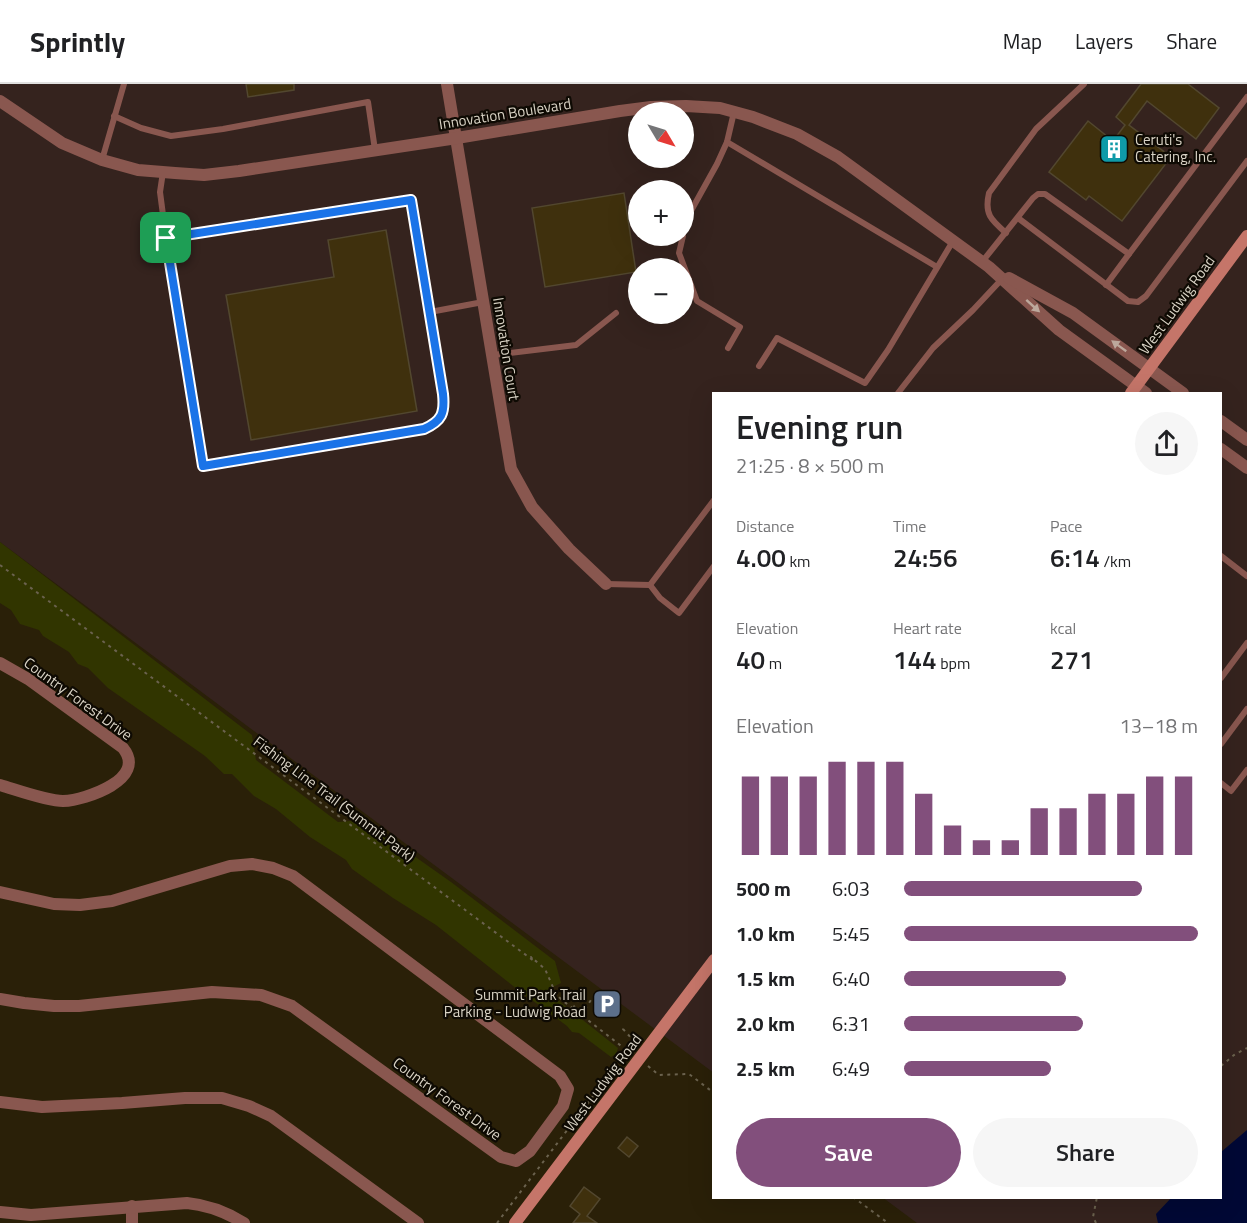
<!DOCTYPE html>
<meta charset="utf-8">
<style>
:root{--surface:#fff;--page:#f6f6f6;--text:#202124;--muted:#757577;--line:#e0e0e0;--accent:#824f7c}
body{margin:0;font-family:"Titillium Web",sans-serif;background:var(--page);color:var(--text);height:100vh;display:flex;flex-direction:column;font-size:22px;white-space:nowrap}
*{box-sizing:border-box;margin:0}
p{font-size:20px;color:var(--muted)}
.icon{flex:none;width:33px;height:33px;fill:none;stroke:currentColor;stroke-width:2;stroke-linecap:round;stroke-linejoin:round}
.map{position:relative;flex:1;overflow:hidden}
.drawer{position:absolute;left:712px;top:308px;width:510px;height:807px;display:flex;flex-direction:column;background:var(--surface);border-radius:0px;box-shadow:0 6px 24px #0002}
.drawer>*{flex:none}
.needle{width:39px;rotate:128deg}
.buttons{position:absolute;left:628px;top:18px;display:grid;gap:12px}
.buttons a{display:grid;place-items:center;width:66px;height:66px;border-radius:50%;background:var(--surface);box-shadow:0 6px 24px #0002;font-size:30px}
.pin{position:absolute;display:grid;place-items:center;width:51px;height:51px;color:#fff;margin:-26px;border-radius:12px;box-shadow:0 3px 9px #0006}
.round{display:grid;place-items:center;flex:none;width:63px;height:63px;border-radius:32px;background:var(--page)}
.head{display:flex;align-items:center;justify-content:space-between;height:102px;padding:0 24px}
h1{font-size:33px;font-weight:600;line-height:45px}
.stats{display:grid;grid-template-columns:repeat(3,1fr);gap:9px;height:102px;padding:6px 24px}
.stats div{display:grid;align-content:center}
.stats b{font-size:26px;font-weight:600}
.stats small{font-size:16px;font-weight:400}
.stats p{font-size:16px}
.chart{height:168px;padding:12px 24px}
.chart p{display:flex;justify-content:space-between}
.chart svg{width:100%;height:108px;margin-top:6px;stroke:var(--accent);stroke-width:6}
.action{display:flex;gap:12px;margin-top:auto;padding:12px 24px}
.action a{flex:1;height:69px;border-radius:36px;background:var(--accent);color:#fff;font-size:24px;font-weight:600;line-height:69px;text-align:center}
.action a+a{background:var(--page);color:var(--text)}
ul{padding:0 24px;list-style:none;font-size:20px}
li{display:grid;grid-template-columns:96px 72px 1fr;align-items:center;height:45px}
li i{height:15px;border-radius:8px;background:var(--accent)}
header{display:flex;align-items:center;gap:36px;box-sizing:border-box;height:84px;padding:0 30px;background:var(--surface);border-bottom:2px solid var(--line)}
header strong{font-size:28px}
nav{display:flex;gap:33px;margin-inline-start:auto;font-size:21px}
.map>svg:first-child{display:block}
.industrial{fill:#35231e;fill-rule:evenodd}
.green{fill:#313500}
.water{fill:#000835}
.building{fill:#3f300d;stroke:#52472f;stroke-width:1.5}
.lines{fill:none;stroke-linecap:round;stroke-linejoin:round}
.path{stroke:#6b624e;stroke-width:2;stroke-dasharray:3 4.5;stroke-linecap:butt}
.service{stroke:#89574f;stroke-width:6}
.minor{stroke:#89574f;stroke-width:12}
.tertiary{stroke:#89574f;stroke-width:12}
.secondary{stroke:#c57569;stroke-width:12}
.oneway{fill:#bda89c}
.route-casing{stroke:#fff;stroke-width:12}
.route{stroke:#1a73e8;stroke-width:8}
.labels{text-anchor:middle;stroke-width:4.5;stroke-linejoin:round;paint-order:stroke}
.street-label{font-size:15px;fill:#d9d3c5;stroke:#0e0a03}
.poi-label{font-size:15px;fill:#d9d3c5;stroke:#0e0a03;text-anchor:start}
</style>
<header>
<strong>Sprintly</strong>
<nav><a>Map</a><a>Layers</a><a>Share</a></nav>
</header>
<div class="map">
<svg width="1247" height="1139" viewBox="0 0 1247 1139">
<rect width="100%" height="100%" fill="#2a2008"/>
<!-- industrial -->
<path class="industrial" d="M0 0H1247V1139H917L882 1113H1221V309H714V989L0 458ZM639 28H684V74H639ZM639 106H684V152H639ZM639 184H684V230H639Z"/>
<!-- green -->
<polygon class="green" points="0,458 252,651 256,676 338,738 363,736 451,798 555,877 561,899 551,904 554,913 618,964 616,970 611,973 579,949 572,948 567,942 517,905 436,841 393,814 352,785 346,776 310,753 276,725 254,712 232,690 224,690 205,672 108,604 88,584 78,580 69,568 43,552 39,546 20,540 11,526 0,519"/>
<!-- water -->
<polygon class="water" points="1247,1046 1247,1139 1158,1139 1156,1130 1172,1113 1221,1113 1221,1068"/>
<!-- building -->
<g class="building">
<polygon points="246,0 294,0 294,6 248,13"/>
<polygon points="1141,0 1188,0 1219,24 1196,55 1147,17 1129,41 1171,73 1122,137 1089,112 1086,116 1049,88 1088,37 1113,57 1125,41 1116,33"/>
<polygon points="624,109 636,188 545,203 532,124"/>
<polygon points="386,146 417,327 251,356 226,211 334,193 328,156"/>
<polygon points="627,1053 638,1062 629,1073 618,1064"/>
<polygon points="584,1103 600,1115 587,1132 597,1139 573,1139 580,1130 570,1122"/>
</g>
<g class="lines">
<!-- path -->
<g class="path">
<polyline points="0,481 534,877 531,873 545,885 556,910 562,916 629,968"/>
<polyline points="573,924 583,910"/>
<polyline points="585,925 591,916"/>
<polyline points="648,982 659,991 689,990 714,1009"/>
<polyline points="1221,982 1234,971 1247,964"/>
<polyline points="853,1113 888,1139"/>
<polyline points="497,1139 599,1004 633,956 623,945 625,942"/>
<polyline points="1096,1139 1093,1133 1097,1113"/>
</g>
<!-- service -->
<g class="service">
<polyline points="734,28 727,58 937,183"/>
<polyline points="114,32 141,44 171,52 223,45 368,18 375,66"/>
<polyline points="102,76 124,0"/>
<path d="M163 88 160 108 166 154 203 382 424 345C441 337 445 329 443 310L411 116 166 154"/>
<polyline points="1018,134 1128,217 1138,218 1146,212 1247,77"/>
<polyline points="684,147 687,134 717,80 727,58"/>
<path d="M1006 149C991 136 984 130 989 109L1036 45 1084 0"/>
<polyline points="683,152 679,169 697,217 740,243 728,264"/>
<polyline points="982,178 1033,114 1038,110 1045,110 1129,170 1247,13"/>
<polyline points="1106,201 1129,170"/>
<polyline points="430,228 483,218"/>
<polyline points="493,271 576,261 616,229"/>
<polyline points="759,282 777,254 865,299 888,266 953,157"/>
<polyline points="898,309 933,264 973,226 1002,195"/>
<polyline points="1221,472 1247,492"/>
<polyline points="606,500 650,501 714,416"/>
<polyline points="650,501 660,514 679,529 714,482"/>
<polyline points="1221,594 1247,559"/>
<polyline points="1221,660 1247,625"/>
<polyline points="1221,699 1231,707 1247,686"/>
</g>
<!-- minor -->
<g class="minor">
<polyline points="447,0 511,385 532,423 569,465 606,500"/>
<path d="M0 579 28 595 123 664C148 695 86 716 63 717 47 717 17 706 0 701"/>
<polyline points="0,808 54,820 80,821 112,817 230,782 252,780 273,784 293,792 560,992 568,1005 563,1022 530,1067 516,1077 501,1073 292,922 261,911 212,908 79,922 54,922 24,919 0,915"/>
<polyline points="0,1018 42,1023 122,1019 185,1014 222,1014 249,1022 271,1032 418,1139"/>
<polyline points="132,1122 132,1139"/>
<path d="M0 1128 31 1131 187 1119C208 1121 226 1128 244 1139"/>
</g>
<!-- tertiary -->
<g class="tertiary">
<polyline points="0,17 62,59 102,76 138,86 175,89 204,91 239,87 457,54 620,27 651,23 686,22 720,24 753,33 797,50 838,73 989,183 1059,246 1146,309"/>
<polyline points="1009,194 1073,229 1183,309"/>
<polyline points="1221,337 1247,356"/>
<polyline points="1221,365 1247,384"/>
</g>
<!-- secondary -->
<g class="secondary">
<polyline points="1131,309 1247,152"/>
<polyline points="515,1139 714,876"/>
</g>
</g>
<!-- one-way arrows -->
<defs><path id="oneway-solid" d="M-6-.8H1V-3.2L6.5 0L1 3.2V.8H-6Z" transform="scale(1.5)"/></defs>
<g class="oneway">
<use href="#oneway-solid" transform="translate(1033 222) rotate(42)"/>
<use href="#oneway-solid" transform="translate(1119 262) rotate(-144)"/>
</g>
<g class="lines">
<!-- route casing -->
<g class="route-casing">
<path id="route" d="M411 116 443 310C445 329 442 337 424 345L203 382 166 154Z"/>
</g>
<!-- route -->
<use href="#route" class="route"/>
</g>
<!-- icons -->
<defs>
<g id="building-square" transform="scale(1.5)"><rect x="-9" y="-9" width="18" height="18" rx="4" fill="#0f9aa8" stroke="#0e0a03"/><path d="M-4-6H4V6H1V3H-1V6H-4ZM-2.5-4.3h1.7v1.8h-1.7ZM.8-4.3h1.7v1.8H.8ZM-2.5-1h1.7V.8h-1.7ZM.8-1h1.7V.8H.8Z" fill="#fff"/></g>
<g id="parking-square" transform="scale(1.5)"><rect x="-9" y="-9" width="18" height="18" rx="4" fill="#5c6f8a" stroke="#0e0a03"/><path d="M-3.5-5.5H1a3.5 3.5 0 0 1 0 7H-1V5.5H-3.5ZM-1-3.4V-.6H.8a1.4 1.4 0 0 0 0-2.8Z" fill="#fff"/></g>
</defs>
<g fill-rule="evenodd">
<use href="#building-square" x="1114" y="65"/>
<use href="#parking-square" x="607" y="920"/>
</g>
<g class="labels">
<!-- street labels -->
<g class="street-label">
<text transform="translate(505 30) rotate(-9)" y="5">Innovation Boulevard</text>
<text transform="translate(1177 221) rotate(-54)" y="5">West Ludwig Road</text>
<text transform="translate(506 265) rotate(81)" y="5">Innovation Court</text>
<text transform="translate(78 615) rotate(36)" y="5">Country Forest Drive</text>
<text transform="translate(334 715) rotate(37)" y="5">Fishing Line Trail (Summit Park)</text>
<text transform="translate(603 999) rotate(-53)" y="5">West Ludwig Road</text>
<text transform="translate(447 1015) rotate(36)" y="5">Country Forest Drive</text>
</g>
<!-- poi labels -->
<g class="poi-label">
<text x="1135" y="61">Ceruti's<tspan x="1135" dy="17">Catering, Inc.</tspan></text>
<text x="586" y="916" text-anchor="end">Summit Park Trail<tspan x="586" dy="17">Parking - Ludwig Road</tspan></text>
</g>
</g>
</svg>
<div class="buttons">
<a><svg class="needle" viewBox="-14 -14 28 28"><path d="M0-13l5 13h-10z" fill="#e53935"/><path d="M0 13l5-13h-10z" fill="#757577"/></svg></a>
<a>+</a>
<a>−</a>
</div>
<div class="pin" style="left:166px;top:154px;background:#1e9e55"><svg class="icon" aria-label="arrive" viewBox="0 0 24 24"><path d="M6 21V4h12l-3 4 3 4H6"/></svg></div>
<section class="drawer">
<div class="head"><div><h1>Evening run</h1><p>21:25 · 8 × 500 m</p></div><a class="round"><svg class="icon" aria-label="share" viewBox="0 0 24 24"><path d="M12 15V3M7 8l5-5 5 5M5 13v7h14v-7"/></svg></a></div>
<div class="stats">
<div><p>Distance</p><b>4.00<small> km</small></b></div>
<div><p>Time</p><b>24:56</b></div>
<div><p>Pace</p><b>6:14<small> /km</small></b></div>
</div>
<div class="stats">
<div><p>Elevation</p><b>40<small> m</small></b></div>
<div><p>Heart rate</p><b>144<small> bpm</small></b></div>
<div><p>kcal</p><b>271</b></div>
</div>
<div class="chart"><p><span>Elevation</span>13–18 m</p>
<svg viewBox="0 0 160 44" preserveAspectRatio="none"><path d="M5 44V12M15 44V12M25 44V12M35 44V6M45 44V6M55 44V6M65 44V19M75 44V32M85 44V38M95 44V38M105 44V25M115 44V25M125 44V19M135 44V19M145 44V12M155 44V12"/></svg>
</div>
<ul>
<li><b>500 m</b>6:03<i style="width:81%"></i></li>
<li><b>1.0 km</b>5:45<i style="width:100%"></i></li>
<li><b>1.5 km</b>6:40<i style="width:55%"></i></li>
<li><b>2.0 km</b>6:31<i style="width:61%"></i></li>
<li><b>2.5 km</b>6:49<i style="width:50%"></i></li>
</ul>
<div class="action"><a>Save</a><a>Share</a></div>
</section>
</div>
